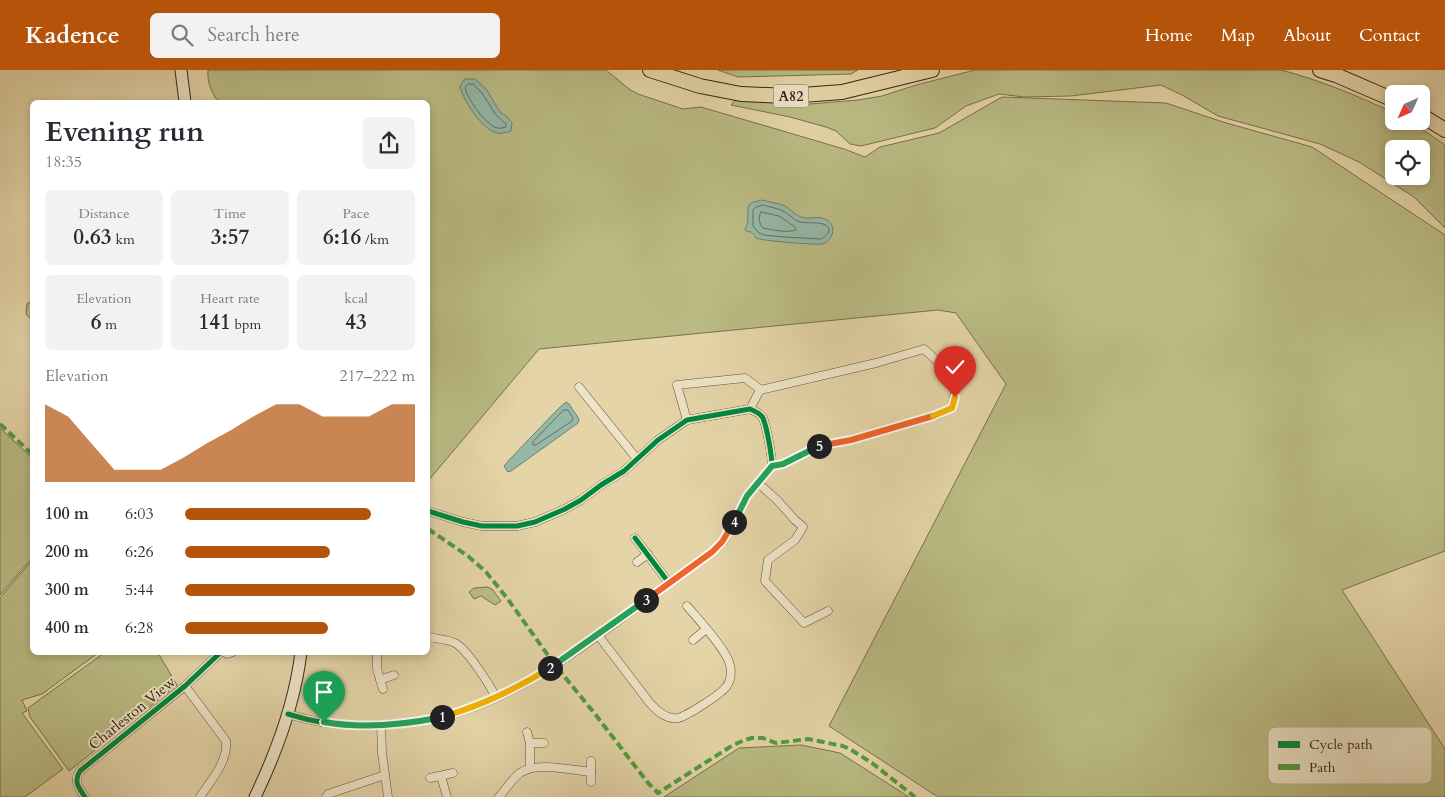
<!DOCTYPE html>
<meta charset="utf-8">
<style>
:root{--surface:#fff;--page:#f2f2f3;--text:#2b2b33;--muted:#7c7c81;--accent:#b45309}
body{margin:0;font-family:Cardo,serif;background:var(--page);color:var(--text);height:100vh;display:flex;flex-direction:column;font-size:19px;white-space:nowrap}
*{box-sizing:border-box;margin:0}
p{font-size:16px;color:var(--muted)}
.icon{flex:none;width:28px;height:28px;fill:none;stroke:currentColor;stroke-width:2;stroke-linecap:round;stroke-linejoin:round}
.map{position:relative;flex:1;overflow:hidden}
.side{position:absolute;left:30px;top:30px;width:400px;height:555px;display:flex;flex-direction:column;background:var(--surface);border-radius:8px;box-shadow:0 2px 8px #0003}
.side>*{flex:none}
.needle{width:32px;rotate:225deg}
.fabs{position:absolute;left:1385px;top:15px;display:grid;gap:10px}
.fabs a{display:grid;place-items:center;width:45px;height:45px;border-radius:8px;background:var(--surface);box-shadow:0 2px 8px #0003;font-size:25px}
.pin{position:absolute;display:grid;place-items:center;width:42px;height:42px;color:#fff;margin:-51px -21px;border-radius:50% 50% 50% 0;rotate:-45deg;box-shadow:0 0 5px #0007}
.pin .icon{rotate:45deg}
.km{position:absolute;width:25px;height:25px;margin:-12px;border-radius:50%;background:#222;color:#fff;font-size:14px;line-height:25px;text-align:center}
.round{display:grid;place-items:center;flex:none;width:52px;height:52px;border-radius:8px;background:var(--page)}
.summary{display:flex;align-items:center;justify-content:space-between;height:85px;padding:0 15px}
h1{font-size:28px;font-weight:700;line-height:38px}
.metrics{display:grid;grid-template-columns:repeat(3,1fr);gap:8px;height:85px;padding:5px 15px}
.metrics div{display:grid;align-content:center;border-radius:8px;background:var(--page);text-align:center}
.metrics b{font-size:21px;font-weight:700}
.metrics small{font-size:14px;font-weight:400}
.metrics p{font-size:14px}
.chart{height:140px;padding:10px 15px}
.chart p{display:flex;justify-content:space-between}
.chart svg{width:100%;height:90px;margin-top:5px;fill:var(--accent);opacity:.7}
ul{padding:0 15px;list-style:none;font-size:16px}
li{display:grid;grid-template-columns:80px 60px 1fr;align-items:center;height:38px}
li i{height:12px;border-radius:6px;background:var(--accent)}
header{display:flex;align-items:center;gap:30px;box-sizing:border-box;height:70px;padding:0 25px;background:var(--accent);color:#fff}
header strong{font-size:24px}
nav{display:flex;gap:28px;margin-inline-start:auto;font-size:18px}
.search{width:350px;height:45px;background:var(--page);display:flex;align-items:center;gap:12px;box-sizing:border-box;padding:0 18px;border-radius:8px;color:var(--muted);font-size:19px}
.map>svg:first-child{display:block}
.green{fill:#babb83;stroke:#78704c;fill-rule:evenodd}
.water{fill:#95b8a7;stroke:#6f7d6c}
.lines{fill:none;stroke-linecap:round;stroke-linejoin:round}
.shore{stroke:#666e5e;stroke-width:1}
.street-casing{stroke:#625039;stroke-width:9}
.secondary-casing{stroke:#372414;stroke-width:13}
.highway-casing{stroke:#372414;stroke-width:16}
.street{stroke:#ede3c6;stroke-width:8}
.secondary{stroke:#ede3c6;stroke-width:11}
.highway{stroke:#e4d4a7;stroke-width:14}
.quiet{stroke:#519b3d;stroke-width:4;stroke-dasharray:8 4;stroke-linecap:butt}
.cycleway-casing{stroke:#ede3c6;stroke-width:8}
.cycleway{stroke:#00873e;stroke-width:5}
.split-1-casing{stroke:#fff;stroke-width:10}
.split-2-casing{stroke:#fff;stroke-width:10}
.split-3-casing{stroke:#fff;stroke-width:10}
.split-4-casing{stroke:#fff;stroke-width:10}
.split-5-casing{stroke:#fff;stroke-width:10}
.split-6-casing{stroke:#fff;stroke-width:10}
.split-7-casing{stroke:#fff;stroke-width:10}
.split-1{stroke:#22a559;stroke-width:6}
.split-2{stroke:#f5b400;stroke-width:6}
.split-3{stroke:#22a559;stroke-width:6}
.split-4{stroke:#f0652b;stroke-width:6}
.split-5{stroke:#22a559;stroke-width:6}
.split-6{stroke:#f0652b;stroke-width:6}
.split-7{stroke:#f5b400;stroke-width:6}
.labels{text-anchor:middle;stroke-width:4;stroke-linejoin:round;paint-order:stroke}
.shield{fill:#ede3c6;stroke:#6e5d49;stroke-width:1}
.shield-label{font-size:14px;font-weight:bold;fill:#372414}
.street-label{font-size:15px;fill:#372414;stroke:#ede3c6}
.key{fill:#ede3c6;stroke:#b6aa91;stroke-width:1}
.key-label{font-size:14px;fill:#372414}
</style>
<header>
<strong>Kadence</strong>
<div class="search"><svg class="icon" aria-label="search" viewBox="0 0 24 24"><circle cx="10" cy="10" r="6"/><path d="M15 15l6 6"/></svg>Search here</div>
<nav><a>Home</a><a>Map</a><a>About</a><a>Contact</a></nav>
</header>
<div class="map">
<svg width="1445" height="727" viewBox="0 0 1445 727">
<rect width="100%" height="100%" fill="#e4d4a7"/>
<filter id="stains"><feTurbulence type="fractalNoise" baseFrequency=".004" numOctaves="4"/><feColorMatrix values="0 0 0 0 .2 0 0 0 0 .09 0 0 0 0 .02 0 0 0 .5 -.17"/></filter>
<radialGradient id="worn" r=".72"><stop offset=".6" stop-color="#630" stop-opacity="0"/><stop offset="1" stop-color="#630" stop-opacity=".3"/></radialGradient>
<!-- green -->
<g class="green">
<path d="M208 0H606L629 19 638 24 683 39 701 37 844 79 865 87 880 77 939 63 1002 27 1166 33 1223 52 1312 77 1445 165V481L1342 520 1445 679V727H938L829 656 1006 314 956 243 938 240 539 279 428 411V32H219C211 23 207 12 208 0Z"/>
<polygon points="718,0 858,0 851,4 738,7"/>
<path d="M975 0H1281C1320 10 1358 26 1394 43V51H1410L1445 75V158L1414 127 1359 92 1320 74 1218 46 1184 26 1161 15 1071 26 1024 27 999 24 966 36 935 58 861 76 850 74 836 61 826 57 790 47 731 35 736 29 810 34 858 30 882 26 916 15ZM1394 79H1421V106H1394Z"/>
<polygon points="31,231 32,231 32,250 26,244 27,234"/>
<polygon points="0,358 32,388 32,488 0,525"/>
<polygon points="32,490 32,582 98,583 42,624 22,630 27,641 22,643 63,699 25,727 0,727 0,528"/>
<polygon points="487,517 492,519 501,531 495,535 481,526 474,529 469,522 474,518"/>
<polygon points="104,583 158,583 177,615 69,701 30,647 28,638"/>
<polygon points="801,675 840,683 909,727 664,727 739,678"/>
</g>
<!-- water -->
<g class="water">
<path d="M465 9H475L486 19 500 42 507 47 512 53 511 61C505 63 498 65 492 61 479 54 463 30 460 16Z"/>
<path d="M762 130C769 132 778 133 785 136 790 139 795 145 801 147 810 150 818 145 827 150 837 156 833 171 822 174 815 175 762 171 756 168 756 167 752 162 751 162L746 161 745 159C751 151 745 139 750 134 752 132 759 131 762 130Z"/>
<polygon points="566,332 569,334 579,349 578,353 511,401 508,402 504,396 510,389 558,339"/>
</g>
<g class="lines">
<!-- shore -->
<g class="shore">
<path d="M468 14H473L482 23 496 45 506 54V57C502 58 498 59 494 57 484 51 467 29 465 18Z"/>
<path d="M763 135C769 137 777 138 783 141 789 144 793 150 800 152 806 154 829 150 829 160 829 164 824 167 821 169L784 167 764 165 759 163 753 156V140L755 138Z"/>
<path d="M761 142 779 146 795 157 796 160C786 163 773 160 763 158 759 154 758 147 761 142Z"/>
<polygon points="564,340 568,340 573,348 572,351 536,375 533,375 533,372"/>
</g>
<!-- street casing -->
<g class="street-casing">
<g id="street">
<polyline points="579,317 637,389"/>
<polyline points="750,339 760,320 876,293 924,279 938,292 956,316 952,338 937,345 851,370 817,377 783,394 772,396"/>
<polyline points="687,350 677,315 745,308 761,320"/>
<polyline points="758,413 777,430 795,450 803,457 795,470 768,490 765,511 804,553 828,541"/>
<path d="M428 441 463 452 482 456H517L535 452 565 439 581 430 601 415 624 401 658 370 687 350 750 339C755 341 760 343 763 348 767 358 772 386 772 396L747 426 723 472 712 482 669 513"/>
<polyline points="637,492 648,484"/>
<path d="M598 565 649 632C656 640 666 650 678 648 687 646 721 624 726 617 731 611 732 602 730 595 727 580 698 549 687 536"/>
<path d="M428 567C436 569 447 569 455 573 468 580 489 614 496 627"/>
<polyline points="693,570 706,559"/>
<polyline points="224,582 227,584 233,582"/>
<polyline points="377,582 377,599 383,619"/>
<polyline points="380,610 394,605"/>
<path d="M185 616 226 671C228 692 211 710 200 727"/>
<path d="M288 644C322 655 358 658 393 654 410 653 426 651 442 647 527 626 600 563 669 513L635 468"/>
<polyline points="381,655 382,683 388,727"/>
<polyline points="527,662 530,673"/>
<polyline points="530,698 530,673 544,673"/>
<polyline points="441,706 447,727"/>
<polyline points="430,708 453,703"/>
<polyline points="591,712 591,691"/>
<path d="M85 727C79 718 73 712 80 701L185 616 221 582"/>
<polyline points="326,727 328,724 385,705"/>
<path d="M499 727C506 719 512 709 520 703 535 691 572 700 591 702"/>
</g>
</g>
<!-- secondary casing -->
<g class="secondary-casing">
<g id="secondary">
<polyline points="181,0 185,32"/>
<path d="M255 727C277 681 295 633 301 582"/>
</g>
</g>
<!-- highway casing -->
<g class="highway-casing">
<g id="highway">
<polyline points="650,0 700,16 741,24 789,26 842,22 932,0"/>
<polyline points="1320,0 1336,5 1394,30"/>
<polyline points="1421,45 1445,60"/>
</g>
</g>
<!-- street -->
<use href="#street" class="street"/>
<!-- secondary -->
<use href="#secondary" class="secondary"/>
<!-- highway -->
<use href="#highway" class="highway"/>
<!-- quiet -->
<g class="quiet">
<polyline points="0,354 32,384"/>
<polyline points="428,459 468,486 486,502 507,528 555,595 595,644 648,713 658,723 733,675 745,670 752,668 763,668 776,673 808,669 843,676 853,681 872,693 915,727"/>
</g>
<!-- cycleway casing -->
<g class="cycleway-casing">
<g id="cycleway">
<path d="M428 441 463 452 482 456H517L535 452 565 439 581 430 601 415 624 401 658 370 687 350 750 339C755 341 760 343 763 348 767 358 772 386 772 396L747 426 723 472 712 482 669 513"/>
<path d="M288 644C322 655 358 658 393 654 410 653 426 651 442 647 527 626 600 563 669 513L635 468"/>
<path d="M85 727C79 718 73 712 80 701L185 616 221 582"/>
</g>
</g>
<!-- cycleway -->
<use href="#cycleway" class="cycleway"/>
</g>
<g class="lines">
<!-- split-1 casing -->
<g class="split-1-casing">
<path id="split-1" d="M324 652C363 659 403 655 442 647"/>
</g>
<!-- split-2 casing -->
<g class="split-2-casing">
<path id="split-2" d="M442 647C480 636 516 619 550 598"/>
</g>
<!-- split-3 casing -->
<g class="split-3-casing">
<polyline id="split-3" points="550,598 646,530"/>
</g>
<!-- split-4 casing -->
<g class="split-4-casing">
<polyline id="split-4" points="646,530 712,482 722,472 734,452"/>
</g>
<!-- split-5 casing -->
<g class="split-5-casing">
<polyline id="split-5" points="734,452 747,426 772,396 783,394 819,376"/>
</g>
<!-- split-6 casing -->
<g class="split-6-casing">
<polyline id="split-6" points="819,376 851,370 933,346"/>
</g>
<!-- split-7 casing -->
<g class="split-7-casing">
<polyline id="split-7" points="933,346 952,338 955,327"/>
</g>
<!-- split-1 -->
<use href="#split-1" class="split-1"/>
<!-- split-2 -->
<use href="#split-2" class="split-2"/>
<!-- split-3 -->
<use href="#split-3" class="split-3"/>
<!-- split-4 -->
<use href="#split-4" class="split-4"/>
<!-- split-5 -->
<use href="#split-5" class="split-5"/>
<!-- split-6 -->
<use href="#split-6" class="split-6"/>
<!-- split-7 -->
<use href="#split-7" class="split-7"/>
</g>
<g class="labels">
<!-- shield labels -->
<rect class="shield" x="773.5" y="14.5" width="35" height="23" rx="4"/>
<g class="shield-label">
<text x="791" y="31">A82</text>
</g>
<!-- street labels -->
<g class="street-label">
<text transform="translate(132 643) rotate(-39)" y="5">Charleston View</text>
</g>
</g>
<!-- legend -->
<rect x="1268" y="657" width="164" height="57" rx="8" class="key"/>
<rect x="1278" y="671" width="22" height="7" fill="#00873e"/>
<rect x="1278" y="694" width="22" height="6" fill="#519b3d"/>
<g class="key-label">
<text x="1309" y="679">Cycle path</text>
<text x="1309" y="702">Path</text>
</g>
<rect width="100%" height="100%" filter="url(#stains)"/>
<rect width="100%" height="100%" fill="url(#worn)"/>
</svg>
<div class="fabs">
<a><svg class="needle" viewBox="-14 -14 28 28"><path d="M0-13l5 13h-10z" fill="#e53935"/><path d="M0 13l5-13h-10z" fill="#7c7c81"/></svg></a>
<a><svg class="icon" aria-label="locate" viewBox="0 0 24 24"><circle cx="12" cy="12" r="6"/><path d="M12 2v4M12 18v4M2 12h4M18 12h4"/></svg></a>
</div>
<div class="pin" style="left:324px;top:652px;background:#1e9e55"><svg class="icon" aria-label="arrive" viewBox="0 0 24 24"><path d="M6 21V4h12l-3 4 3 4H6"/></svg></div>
<div class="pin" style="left:955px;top:327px;background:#d93025"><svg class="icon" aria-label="check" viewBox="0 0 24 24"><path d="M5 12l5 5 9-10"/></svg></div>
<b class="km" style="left:442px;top:647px">1</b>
<b class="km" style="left:550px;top:598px">2</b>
<b class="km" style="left:646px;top:530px">3</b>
<b class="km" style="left:734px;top:452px">4</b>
<b class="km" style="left:819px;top:376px">5</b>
<section class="side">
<div class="summary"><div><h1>Evening run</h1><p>18:35</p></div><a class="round"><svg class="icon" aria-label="share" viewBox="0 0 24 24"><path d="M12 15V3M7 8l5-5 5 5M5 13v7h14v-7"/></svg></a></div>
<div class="metrics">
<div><p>Distance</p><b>0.63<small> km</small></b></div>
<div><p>Time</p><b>3:57</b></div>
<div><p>Pace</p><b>6:16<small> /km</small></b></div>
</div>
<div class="metrics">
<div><p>Elevation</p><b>6<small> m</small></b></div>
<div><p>Heart rate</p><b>141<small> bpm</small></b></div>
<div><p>kcal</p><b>43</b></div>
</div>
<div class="chart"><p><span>Elevation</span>217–222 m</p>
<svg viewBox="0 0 160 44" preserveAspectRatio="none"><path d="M0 44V6L10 12L20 25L30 38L40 38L50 38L60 32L70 25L80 19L90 12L100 6L110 6L120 12L130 12L140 12L150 6L160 6V44z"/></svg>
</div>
<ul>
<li><b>100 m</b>6:03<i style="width:81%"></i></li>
<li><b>200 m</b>6:26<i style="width:63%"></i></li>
<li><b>300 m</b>5:44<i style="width:100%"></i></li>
<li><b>400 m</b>6:28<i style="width:62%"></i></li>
</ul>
</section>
</div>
